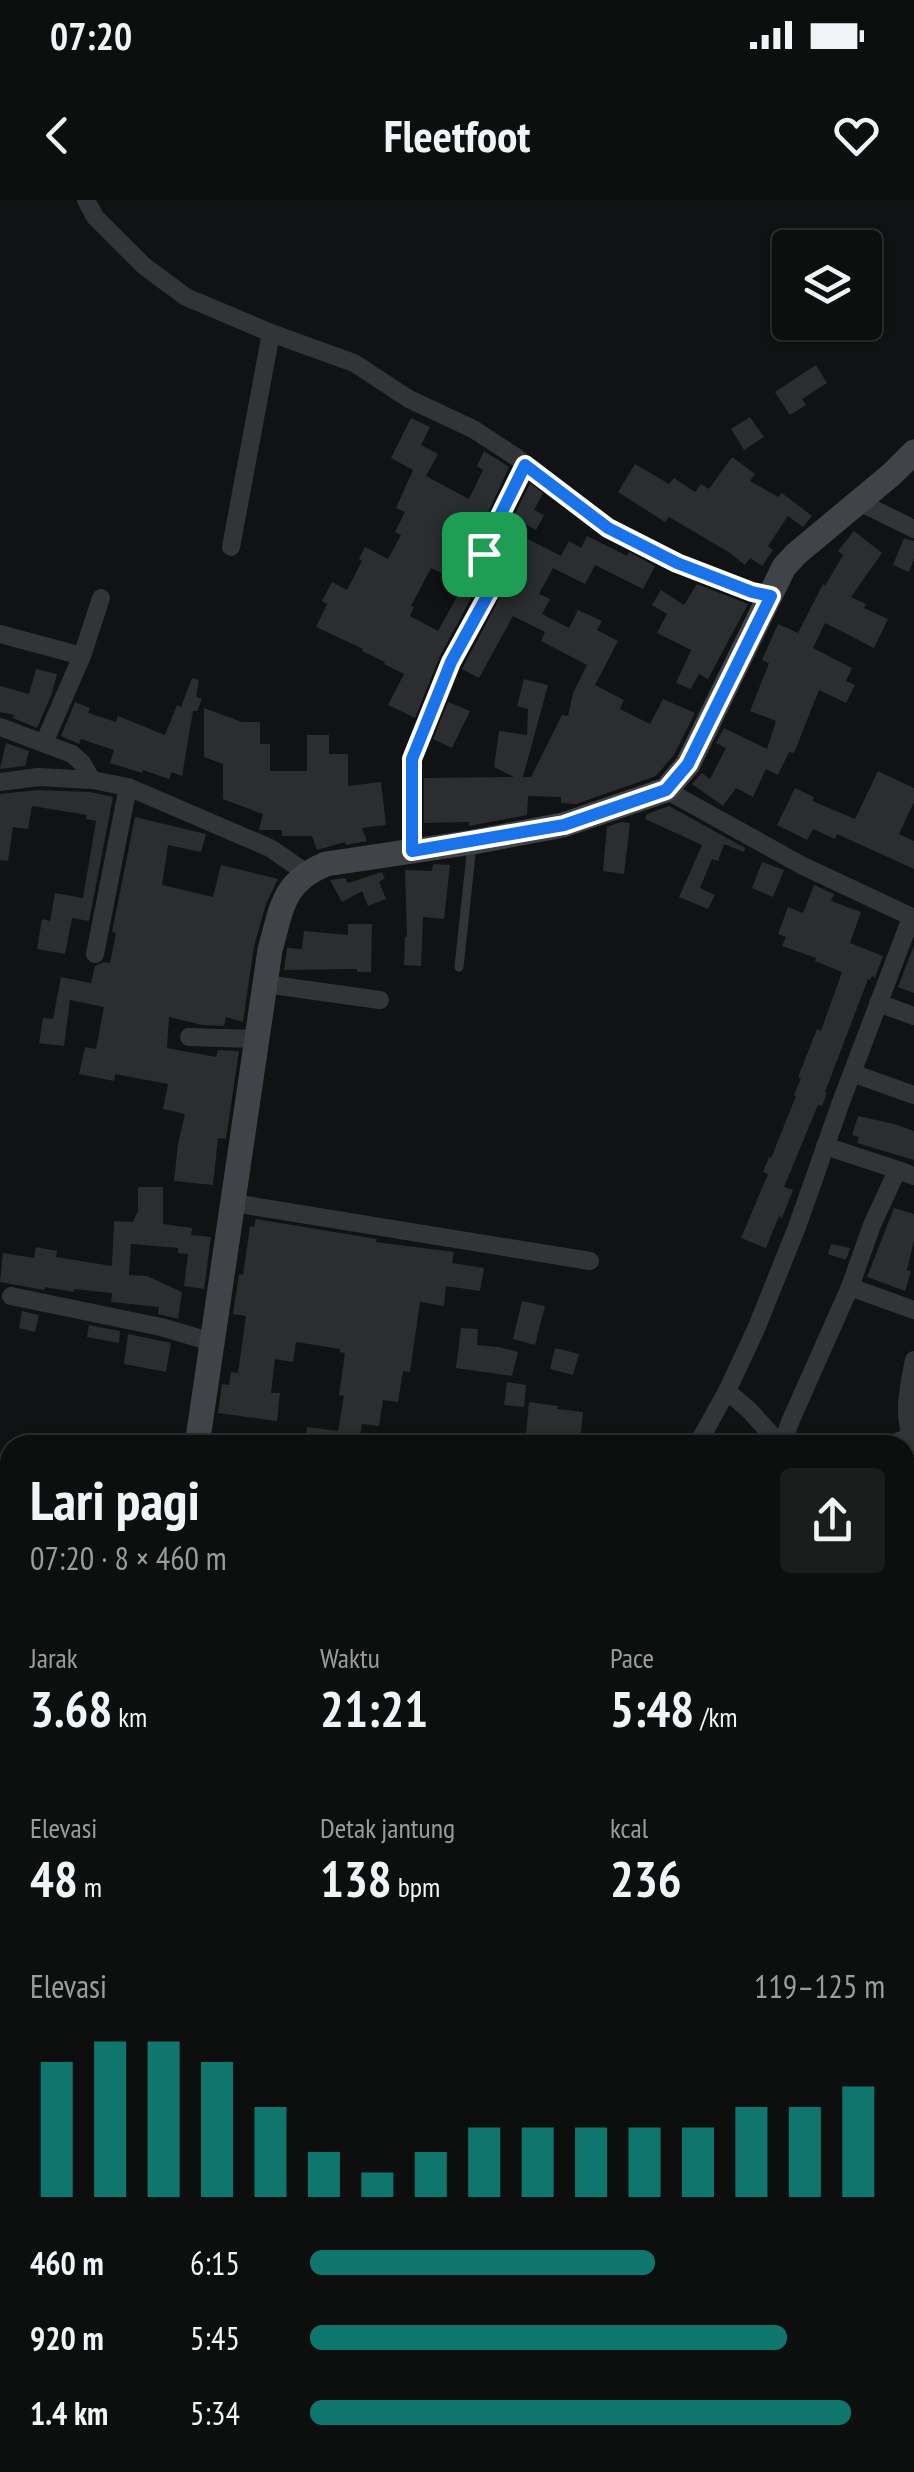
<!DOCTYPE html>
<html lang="id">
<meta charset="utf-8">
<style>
:root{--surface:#0d0e0e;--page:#1b1c1c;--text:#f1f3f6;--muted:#9a9c9e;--line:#2d2e2e;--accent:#0f766e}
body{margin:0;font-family:"PT Sans Narrow",sans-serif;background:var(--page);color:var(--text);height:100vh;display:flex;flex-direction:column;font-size:38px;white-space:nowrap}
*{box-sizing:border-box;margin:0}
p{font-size:32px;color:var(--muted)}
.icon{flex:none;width:55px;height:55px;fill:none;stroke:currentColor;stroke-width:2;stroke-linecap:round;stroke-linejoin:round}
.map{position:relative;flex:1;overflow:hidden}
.drawer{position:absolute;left:0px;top:1235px;width:915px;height:1038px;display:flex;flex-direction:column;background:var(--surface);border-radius:30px 30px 0 0;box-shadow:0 2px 8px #0004,0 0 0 2px var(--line)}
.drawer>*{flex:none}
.buttons{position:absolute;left:772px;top:30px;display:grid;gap:20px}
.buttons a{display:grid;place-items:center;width:110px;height:110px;border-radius:10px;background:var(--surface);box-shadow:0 2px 8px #0004,0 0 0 2px var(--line);font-size:50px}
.pin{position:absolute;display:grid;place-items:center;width:85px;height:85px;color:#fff;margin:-42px;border-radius:20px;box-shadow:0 5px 15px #0006}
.round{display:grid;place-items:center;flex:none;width:105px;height:105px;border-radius:10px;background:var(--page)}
.summary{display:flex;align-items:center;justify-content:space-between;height:170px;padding:0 30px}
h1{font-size:55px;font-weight:700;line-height:75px}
.metrics{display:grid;grid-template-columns:repeat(3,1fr);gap:15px;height:170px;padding:10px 30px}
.metrics div{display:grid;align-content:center}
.metrics b{font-size:50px;font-weight:700}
.metrics small{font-size:28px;font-weight:400}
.metrics p{font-size:28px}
.chart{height:280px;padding:20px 30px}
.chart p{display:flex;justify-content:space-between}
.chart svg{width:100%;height:180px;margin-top:10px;stroke:var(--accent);stroke-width:6}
ul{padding:0 30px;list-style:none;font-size:32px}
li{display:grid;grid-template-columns:160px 120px 1fr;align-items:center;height:75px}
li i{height:25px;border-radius:12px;background:var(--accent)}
.status{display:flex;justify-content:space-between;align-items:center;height:70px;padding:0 50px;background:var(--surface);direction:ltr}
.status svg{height:28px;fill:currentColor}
header{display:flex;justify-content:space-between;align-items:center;height:130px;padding:0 30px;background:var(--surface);font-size:45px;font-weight:700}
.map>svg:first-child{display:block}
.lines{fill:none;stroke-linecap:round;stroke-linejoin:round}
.stream{stroke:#2b393c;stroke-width:5}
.building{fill:#2c2d2f;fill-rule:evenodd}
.lane{stroke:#323538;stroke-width:9}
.street{stroke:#323538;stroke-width:18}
.secondary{stroke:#404448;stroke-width:25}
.route-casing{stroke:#fff;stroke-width:20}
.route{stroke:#1a73e8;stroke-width:12}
</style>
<div class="status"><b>07:20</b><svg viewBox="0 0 49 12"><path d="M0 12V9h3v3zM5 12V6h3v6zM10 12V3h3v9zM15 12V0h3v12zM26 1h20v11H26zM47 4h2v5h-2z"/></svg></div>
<header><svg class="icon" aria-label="back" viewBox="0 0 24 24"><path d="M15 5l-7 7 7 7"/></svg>Fleetfoot<svg class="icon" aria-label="heart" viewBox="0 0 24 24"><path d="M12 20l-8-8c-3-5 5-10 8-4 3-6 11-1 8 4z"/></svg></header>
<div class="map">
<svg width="914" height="2272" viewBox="0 0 914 2272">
<rect width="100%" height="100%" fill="#111213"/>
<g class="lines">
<!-- stream -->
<g class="stream">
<polyline points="0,2091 10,2090"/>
<polyline points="635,2262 642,2272"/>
</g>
</g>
<!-- building -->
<g class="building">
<polygon points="816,165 827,183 802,199 806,205 790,215 775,192"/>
<polygon points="750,217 764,237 744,250 731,229"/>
<path d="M411 218 430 227 421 245 438 254 426 276 469 299 483 270 477 266 484 251 509 267 471 350 476 362 484 370 483 376 440 456 415 518 388 505 404 474 384 464 385 462 362 451 363 449 316 427 327 404 322 401 332 382 347 390 362 361 359 359 365 347 388 359 401 335 395 332 405 312 396 308 413 270 391 258ZM431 368 464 384 438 431 410 416 414 407 411 406Z"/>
<polygon points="732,257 755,274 750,281 778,297 782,293 812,316 803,327 788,316 768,346 773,350 762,366 750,358 745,365 730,353 686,327 669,317 665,322 618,292 635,264 669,284 674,278 695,292 701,284 709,289"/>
<polygon points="530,283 543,293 534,310 544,315 536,330 513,318"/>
<polygon points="854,331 882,353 851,397 866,404 864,408 888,419 874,448 825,423 813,448 852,468 846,481 855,485 846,503 819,490 794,553 789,552 778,575 766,569 753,597 736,588 723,606 692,584 702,573 710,579 726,548 716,543 724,528 767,549 776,521 750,511 769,463 762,460 778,424 798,433 823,384 825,386 843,355 838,351"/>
<polygon points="587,336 627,356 629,352 655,366 643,389 595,365 585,384 553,368 539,394 550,399 542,414 569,428 578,410 602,421 597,430 618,441 595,485 624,500 620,509 650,524 663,499 695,513 674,555 656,576 576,604 561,603 561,597 528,596 527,615 469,626 469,622 424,623 424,578 514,577 494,567 499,531 527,535 528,509 517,506 524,479 548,485 523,577 531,577 562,515 568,516 573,493 587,465 541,441 545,432 513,416 479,478 462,469 506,386 509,372 526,338 561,356 569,341 581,348"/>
<polygon points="904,338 914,341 914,359 909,372 893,365"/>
<polygon points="697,384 748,404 708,479 699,474 691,489 676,483 691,450 657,433 667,414 652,405 661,390 684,405"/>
<polygon points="36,469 57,474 52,493 37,528 13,518 14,515 0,512 0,486 29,494"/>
<polygon points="192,478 199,480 196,497 202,499 197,511 193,511 182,576 172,572 169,579 143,570 142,573 110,563 114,550 81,539 79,544 61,536 75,502 90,508 88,513 116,522 118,516 165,535 177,505 181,507"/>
<polygon points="448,502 470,511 452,548 433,539"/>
<polygon points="204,508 242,522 260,522 260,544 270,544 270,571 307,571 307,535 329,535 329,554 348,554 348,586 381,582 386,625 362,628 367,641 346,645 345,642 317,650 312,636 282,636 282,630 259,630 263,614 223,599 223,564 204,557"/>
<polygon points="6,543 29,551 25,566 0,569"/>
<polygon points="878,571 914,588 914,602 899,634 914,641 914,669 837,634 835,639 813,629 807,640 777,625 795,588 814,597 812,601 855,619"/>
<polygon points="38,590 90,592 113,597 89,721 72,718 65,754 37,749 42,719 50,721 55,693 83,698 96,621 86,619 87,615 32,606 28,629 13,627 8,661 0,660 0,594"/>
<polygon points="669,606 745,648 744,652 724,644 718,661 712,659 700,688 715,695 708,709 679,697 702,645 645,619 647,614"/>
<polygon points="135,617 206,634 201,652 168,645 162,685 213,697 221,665 278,679 266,704 254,746 243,822 226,817 224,826 202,825 169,817 167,848 216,857 218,850 239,851 226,939 218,938 213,985 174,981 178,944 185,914 163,909 168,884 115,874 114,881 79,874 85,847 96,849 104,807 70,800 64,846 39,843 43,818 53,819 61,777 91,783 95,766 104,762 110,763 116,733 112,732"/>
<polygon points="621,622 630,623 624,674 603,671 607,627"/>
<polygon points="762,662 784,670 773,697 752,688"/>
<polygon points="433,664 450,665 444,719 423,717 421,766 404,765 405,737 407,737 405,670 432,671"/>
<polygon points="382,672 385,678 379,682 386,699 368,706 362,691 342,702 330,680 345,678 348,683"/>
<polygon points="814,685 834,694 831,701 861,712 850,743 883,756 875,778 872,776 870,780 868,779 825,892 827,893 822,906 818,905 784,987 793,990 782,1018 779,1016 766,1048 741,1038 768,974 763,972 769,957 771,958 796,896 794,895 801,878 798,877 817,829 821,831 842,772 815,761 816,758 782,746 786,737 778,734 788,707 803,713"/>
<polygon points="348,724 372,724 371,772 357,772 357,769 284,770 287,748 302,749 304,731 348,735"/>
<polygon points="914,745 914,793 898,787"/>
<polygon points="858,916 894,924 914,931 914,960 857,943 859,937 852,935"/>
<polygon points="138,987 163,987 163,1024 192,1028 191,1035 211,1037 204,1089 184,1086 188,1054 178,1053 178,1048 131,1044 129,1075 147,1076 182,1092 178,1119 158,1114 159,1107 111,1102 112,1093 74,1089 74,1092 45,1087 44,1090 0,1082 3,1053 34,1058 36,1047 57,1051 56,1057 112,1066 114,1021 133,1022 138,1011"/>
<polygon points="894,1008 914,1014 914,1040 907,1070 911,1071 905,1091 867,1077"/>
<polygon points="256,1019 377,1039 376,1042 454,1052 452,1063 484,1068 480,1091 446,1086 444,1106 420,1102 410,1172 403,1171 398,1202 383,1200 379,1226 362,1224 360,1237 354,1237 353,1245 305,1245 307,1227 338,1231 344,1196 339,1195 345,1153 340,1152 340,1149 296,1142 293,1162 275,1159 271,1193 280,1193 277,1221 218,1213 222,1184 229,1185 231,1172 238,1173 246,1116 233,1114 239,1074 243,1075 250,1026 254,1027"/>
<polygon points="831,1044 850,1048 846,1060 828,1054"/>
<polygon points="522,1101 545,1106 535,1145 513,1139"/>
<polygon points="22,1111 39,1115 35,1132 19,1128"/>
<polygon points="89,1125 120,1131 119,1143 87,1137"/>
<polygon points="461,1128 478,1129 477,1145 499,1147 518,1152 512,1176 456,1168"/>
<polygon points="128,1134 171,1143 166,1172 124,1164"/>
<polygon points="555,1148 579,1154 573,1175 550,1169"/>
<polygon points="507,1182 526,1185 524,1207 504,1205"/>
<polygon points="529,1202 558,1206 557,1209 583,1212 580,1242 550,1239 550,1245 525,1245"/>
</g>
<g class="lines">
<!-- lane -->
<polyline class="lane" points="459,767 472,645"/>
<!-- street -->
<g class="street">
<polyline points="86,0 95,17 144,66 186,97 271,133 354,163 409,199 473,229 516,257 608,328 677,363 753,392 771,396"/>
<polyline points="859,302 914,329"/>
<polyline points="231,347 271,133"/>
<polyline points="0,434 82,456"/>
<polyline points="0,527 72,554 82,563 92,580"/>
<polyline points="44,543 82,456 101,398"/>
<polyline points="0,582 38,577 92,580 128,587 270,648 305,672"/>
<polyline points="666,590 803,666 914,718"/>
<polyline points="411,651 412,559 451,462 495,380 497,365 485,354 484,348 525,265"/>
<polyline points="95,754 128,587"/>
<polyline points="265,784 380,800"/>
<polyline points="878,803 914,816"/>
<polyline points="189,837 256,839"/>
<polyline points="852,873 914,895"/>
<polyline points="825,946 898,970"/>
<polyline points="233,1003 590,1061"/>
<polyline points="850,1087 914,1110"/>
<polyline points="11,1096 161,1127 212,1142"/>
<path d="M914 1160C909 1185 901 1219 914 1242"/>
<polyline points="727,1191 749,1210 781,1245"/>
<polyline points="697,1245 727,1191 756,1129 797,1027 841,902 911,718"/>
<polyline points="782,1245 790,1222 850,1087 872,1025 895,975 898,970 914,976"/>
<polyline points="888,1245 910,1237"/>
<polyline points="905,1505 914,1506"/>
<polyline points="0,1655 10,1657"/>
<polyline points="0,1993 10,1996"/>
<polyline points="0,2157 10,2156"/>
<polyline points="315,2262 328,2272"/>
</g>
<!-- secondary -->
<g class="secondary">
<path d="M197 1245 270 750C282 708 282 682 326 664L473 642 563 625 666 590 688 564 784 367 796 354 892 274 914 252"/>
<polyline points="47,2272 53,2262"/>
</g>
</g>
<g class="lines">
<!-- route casing -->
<g class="route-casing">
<polygon id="route" points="525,265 608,328 677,363 752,392 771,396 688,564 666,590 564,625 412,651 412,559 451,462 496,380 498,364 484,354 484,348"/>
</g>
<!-- route -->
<use href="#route" class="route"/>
</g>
</svg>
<div class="buttons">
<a><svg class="icon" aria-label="layers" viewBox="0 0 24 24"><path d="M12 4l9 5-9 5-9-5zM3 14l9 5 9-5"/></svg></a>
</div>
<div class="pin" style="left:484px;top:354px;background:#1e9e55"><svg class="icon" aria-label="arrive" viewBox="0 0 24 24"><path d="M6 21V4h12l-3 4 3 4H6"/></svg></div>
<section class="drawer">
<div class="summary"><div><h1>Lari pagi</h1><p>07:20 · 8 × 460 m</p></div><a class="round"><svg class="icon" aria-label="share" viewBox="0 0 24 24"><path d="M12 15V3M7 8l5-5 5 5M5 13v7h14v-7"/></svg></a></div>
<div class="metrics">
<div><p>Jarak</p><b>3.68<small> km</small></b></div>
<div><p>Waktu</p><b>21:21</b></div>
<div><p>Pace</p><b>5:48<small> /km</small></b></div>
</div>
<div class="metrics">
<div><p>Elevasi</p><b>48<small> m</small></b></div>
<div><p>Detak jantung</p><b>138<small> bpm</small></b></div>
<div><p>kcal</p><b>236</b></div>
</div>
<div class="chart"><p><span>Elevasi</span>119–125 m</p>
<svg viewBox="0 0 160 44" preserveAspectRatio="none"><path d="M5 44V11M15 44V6M25 44V6M35 44V11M45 44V22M55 44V33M65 44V38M75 44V33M85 44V27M95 44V27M105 44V27M115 44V27M125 44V27M135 44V22M145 44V22M155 44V17"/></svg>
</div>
<ul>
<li><b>460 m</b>6:15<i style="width:60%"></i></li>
<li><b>920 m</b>5:45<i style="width:83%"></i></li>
<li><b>1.4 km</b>5:34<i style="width:94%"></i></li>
</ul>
</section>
</div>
